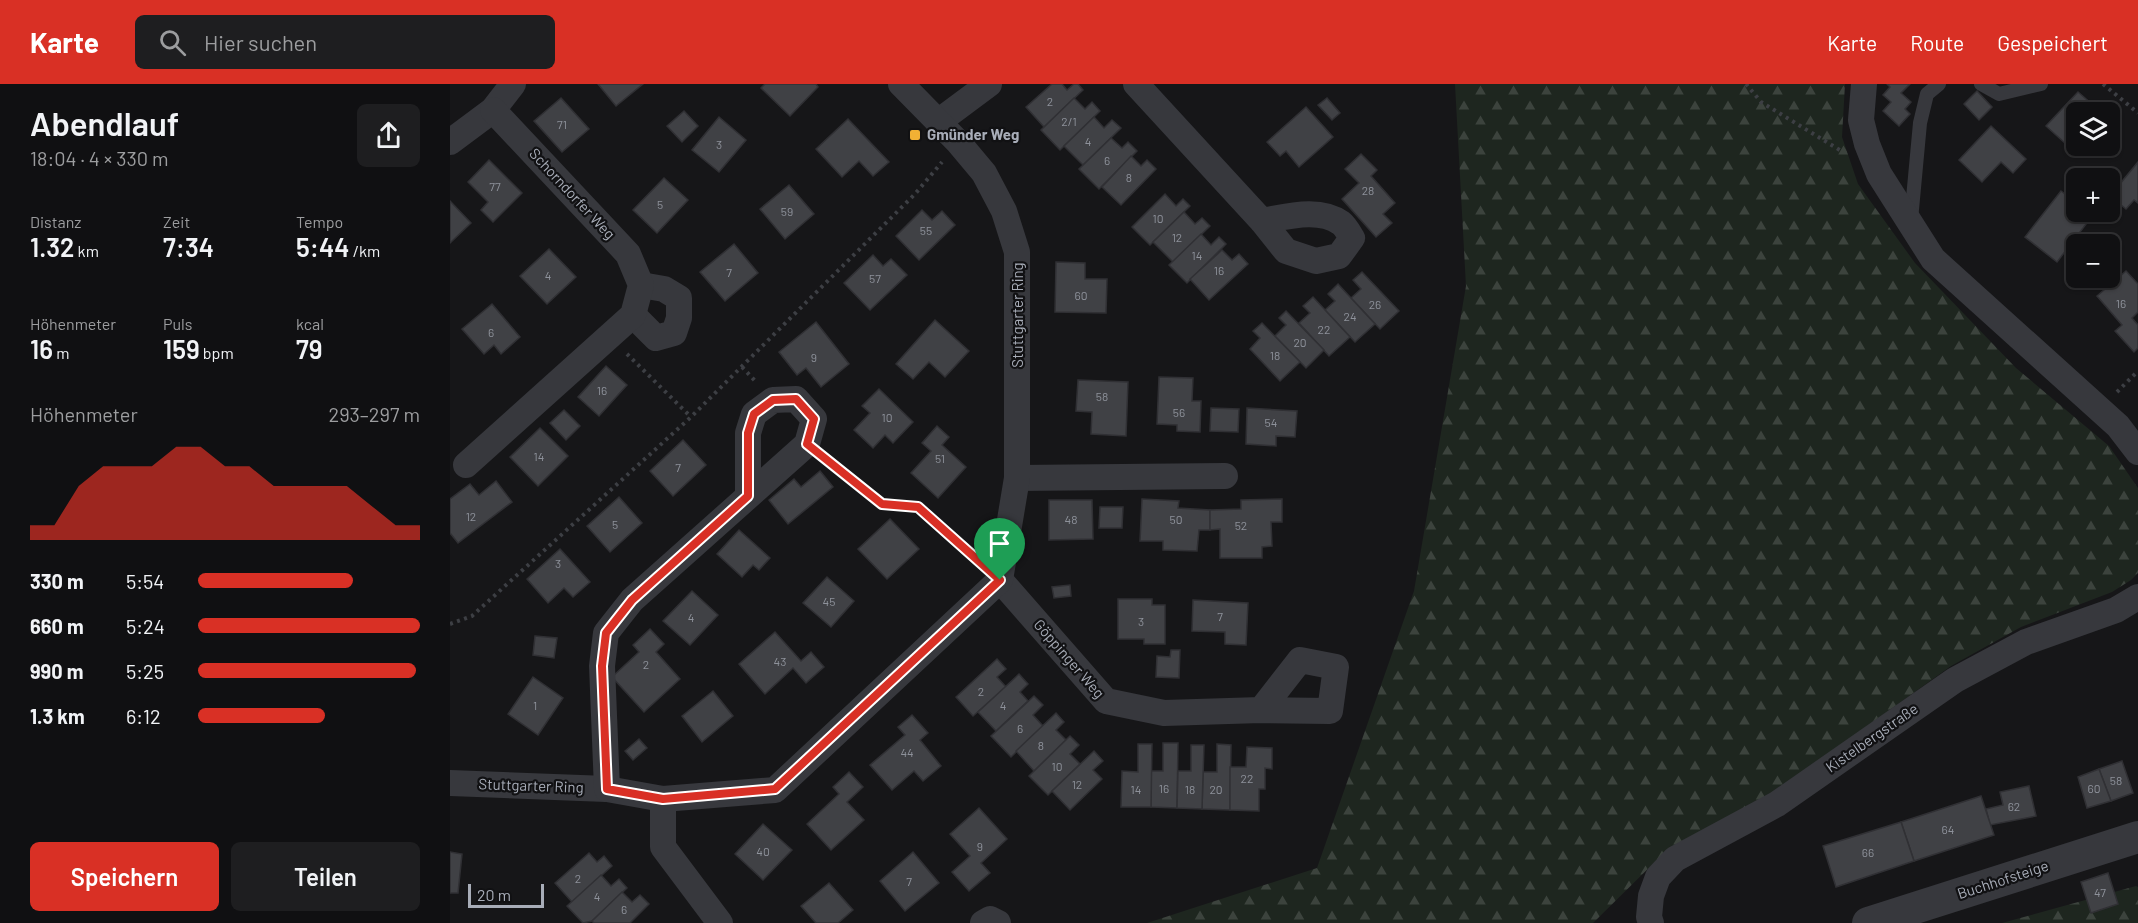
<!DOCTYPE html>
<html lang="de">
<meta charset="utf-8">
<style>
:root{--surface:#101012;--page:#1e1e20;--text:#f1f3f6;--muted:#9c9d9f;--line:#303032;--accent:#d93025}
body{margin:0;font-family:Barlow,sans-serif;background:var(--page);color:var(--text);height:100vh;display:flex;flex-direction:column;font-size:22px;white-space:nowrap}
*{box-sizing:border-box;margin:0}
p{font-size:20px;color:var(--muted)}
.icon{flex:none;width:33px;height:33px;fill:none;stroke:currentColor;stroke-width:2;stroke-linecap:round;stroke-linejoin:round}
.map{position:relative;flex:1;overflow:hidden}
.details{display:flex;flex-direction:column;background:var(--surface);width:450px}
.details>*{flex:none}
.buttons{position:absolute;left:1616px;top:18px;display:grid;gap:12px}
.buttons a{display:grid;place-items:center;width:54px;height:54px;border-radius:9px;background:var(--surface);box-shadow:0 2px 4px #0004,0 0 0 2px var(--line);font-size:30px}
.scale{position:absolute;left:18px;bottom:15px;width:76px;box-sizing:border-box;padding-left:6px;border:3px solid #a8adb8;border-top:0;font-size:16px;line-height:21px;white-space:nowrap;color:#a8adb8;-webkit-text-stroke:4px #111113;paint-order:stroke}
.pin{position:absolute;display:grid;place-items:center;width:51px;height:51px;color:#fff;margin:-62px -26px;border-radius:50% 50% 50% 0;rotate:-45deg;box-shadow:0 0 6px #0007}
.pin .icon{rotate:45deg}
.round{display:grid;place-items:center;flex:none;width:63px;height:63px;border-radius:9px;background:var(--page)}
.overview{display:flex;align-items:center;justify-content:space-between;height:102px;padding:0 30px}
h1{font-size:33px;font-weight:600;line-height:45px}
.metrics{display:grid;grid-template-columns:repeat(3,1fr);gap:9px;height:102px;padding:6px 30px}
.metrics div{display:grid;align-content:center}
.metrics b{font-size:26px;font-weight:600}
.metrics small{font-size:16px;font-weight:400}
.metrics p{font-size:16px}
.chart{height:168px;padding:12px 30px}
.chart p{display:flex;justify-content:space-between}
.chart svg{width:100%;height:108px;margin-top:6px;fill:var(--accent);opacity:.7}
.action{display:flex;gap:12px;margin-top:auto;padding:12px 30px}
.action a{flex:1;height:69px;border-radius:9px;background:var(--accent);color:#fff;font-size:24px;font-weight:600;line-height:69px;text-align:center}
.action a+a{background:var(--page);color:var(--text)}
ul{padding:0 30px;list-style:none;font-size:20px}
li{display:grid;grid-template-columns:96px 72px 1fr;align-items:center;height:45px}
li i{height:15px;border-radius:8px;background:var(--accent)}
header{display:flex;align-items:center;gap:36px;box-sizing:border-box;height:84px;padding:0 30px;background:var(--accent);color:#fff}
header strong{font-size:28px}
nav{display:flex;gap:33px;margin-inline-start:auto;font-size:21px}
.search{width:420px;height:54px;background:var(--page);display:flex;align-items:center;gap:15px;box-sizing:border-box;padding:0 21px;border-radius:9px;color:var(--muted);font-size:22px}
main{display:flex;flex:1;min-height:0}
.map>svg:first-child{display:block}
.forest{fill:url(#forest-firs)}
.building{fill:#404145;stroke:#303034;stroke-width:1.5}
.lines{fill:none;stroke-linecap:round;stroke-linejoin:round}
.path{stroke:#3d3f44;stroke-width:4;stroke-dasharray:3 4.5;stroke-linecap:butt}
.service{stroke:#37383d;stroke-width:14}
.minor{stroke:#37383d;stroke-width:26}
.tertiary{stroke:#37383d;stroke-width:32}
.route-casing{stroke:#fff;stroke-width:12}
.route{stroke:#d93025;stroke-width:8}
.poi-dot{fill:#f2b134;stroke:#111113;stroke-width:2}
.labels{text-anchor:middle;stroke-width:4.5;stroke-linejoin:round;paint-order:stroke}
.number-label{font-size:12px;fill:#8e929b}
.poi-label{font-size:15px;font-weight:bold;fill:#a8adb8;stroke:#111113;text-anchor:start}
.street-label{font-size:15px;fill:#a8adb8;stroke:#111113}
</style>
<header>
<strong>Karte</strong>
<div class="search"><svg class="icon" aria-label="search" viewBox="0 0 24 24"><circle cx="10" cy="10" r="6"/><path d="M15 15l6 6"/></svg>Hier suchen</div>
<nav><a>Karte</a><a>Route</a><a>Gespeichert</a></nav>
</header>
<main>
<section class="details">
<div class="overview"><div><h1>Abendlauf</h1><p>18:04 · 4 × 330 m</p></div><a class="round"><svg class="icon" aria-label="share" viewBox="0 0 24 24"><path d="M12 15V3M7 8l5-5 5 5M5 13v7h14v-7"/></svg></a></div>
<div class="metrics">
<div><p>Distanz</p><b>1.32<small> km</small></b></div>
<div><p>Zeit</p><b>7:34</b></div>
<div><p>Tempo</p><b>5:44<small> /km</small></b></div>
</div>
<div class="metrics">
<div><p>Höhenmeter</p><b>16<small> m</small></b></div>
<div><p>Puls</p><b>159<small> bpm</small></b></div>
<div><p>kcal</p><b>79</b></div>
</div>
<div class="chart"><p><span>Höhenmeter</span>293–297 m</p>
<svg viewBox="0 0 160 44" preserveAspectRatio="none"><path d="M0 44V38L10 38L20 22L30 14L40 14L50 14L60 6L70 6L80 14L90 14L100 22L110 22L120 22L130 22L140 30L150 38L160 38V44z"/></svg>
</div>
<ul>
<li><b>330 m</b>5:54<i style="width:70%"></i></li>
<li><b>660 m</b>5:24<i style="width:100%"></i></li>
<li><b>990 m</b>5:25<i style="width:98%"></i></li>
<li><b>1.3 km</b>6:12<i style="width:57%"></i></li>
</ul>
<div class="action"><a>Speichern</a><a>Teilen</a></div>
</section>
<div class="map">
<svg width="1688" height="839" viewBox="0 0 1688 839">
<defs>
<pattern id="forest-firs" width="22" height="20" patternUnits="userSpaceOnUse" patternTransform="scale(1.5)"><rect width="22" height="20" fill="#1e261f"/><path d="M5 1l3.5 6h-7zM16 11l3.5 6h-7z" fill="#3c433d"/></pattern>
</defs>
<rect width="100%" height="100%" fill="#161618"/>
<!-- forest -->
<g class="forest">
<polygon points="1005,0 1395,0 1392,53 1408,100 1465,179 1566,284 1659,362 1688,404 1688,489 1681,496 1662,508 1571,543 1501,582 1317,714 1216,767 1143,839 697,839 867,784 964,507 1016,202"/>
<polygon points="1686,802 1688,803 1688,839 1552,839"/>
</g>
<!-- building -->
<g class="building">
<polygon points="148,0 193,0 166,22"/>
<polygon points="315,0 366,0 368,3 340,32 311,4"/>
<polygon points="602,0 612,0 617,6 624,0 628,0 633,6 594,43 576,23"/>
<polygon points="1437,0 1460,0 1451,9 1461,18 1455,25 1460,30 1449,42 1433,27 1441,18 1433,11 1440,3"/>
<polygon points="1527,7 1542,23 1529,36 1514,20"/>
<polygon points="1628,8 1651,28 1626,28 1626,62 1631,62 1625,68 1596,42"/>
<polygon points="111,14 139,45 112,68 84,37"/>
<polygon points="624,14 635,25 642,18 650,27 610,66 591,46"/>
<polygon points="877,14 890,29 882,36 868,21"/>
<polygon points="856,23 883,53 849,83 836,67 830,72 817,58"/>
<polygon points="234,27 248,42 232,58 217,42"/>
<polygon points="269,33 296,56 269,88 242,66"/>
<polygon points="644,33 654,44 662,36 671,44 633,81 614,62"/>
<polygon points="398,35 439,78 423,92 409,77 392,93 366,65"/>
<polygon points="1541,42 1576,75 1563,89 1551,78 1532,98 1509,76"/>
<polygon points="661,54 672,64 678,58 687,67 649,105 629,85"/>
<polygon points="911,70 927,86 921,92 945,119 933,130 942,139 926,153 892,115 909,99 895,85"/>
<polygon points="681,72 691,82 697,76 706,85 671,121 652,103"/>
<polygon points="39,76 72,109 43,138 31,126 38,118 18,98"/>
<polygon points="1688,78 1688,119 1684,116 1676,125 1660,112"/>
<polygon points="214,94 238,116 207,149 183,126"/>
<polygon points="339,101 364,130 335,155 310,125"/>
<polygon points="1611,107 1626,118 1626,128 1638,128 1643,131 1607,178 1575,153"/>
<polygon points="715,110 726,122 733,115 740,122 700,161 682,143"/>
<polygon points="0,117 21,139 0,159"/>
<polygon points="472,126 482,136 492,127 505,141 469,176 446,152"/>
<polygon points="734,128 745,140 752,134 760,142 723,178 703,158"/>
<polygon points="751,150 761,161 769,153 776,160 737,199 719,181"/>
<polygon points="284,160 308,189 275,217 250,188"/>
<polygon points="99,165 126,193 97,220 70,192"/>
<polygon points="772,166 782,176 789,170 798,180 759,216 740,195"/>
<polygon points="423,171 433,182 441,175 457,191 420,226 394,199"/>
<polygon points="606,178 635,179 635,195 657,195 656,229 605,228"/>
<polygon points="1676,187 1688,200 1688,228 1682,234 1688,241 1688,264 1684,268 1665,247 1672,241 1647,212"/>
<polygon points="912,188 949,227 930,245 901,214 911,205 903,196"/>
<polygon points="888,200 925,240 905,258 875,226 885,217 878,210"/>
<polygon points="863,213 900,253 879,272 849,239 860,229 853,222"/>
<polygon points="42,220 70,253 51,270 44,261 34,270 12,245"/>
<polygon points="836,227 874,266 856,284 825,252 836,241 829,234"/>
<polygon points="485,236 519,267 495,293 479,278 463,295 446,280"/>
<polygon points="366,238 399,280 371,303 356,284 347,291 329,268"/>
<polygon points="812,239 850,278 830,297 800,265 810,254 803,247"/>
<polygon points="156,282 177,301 149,332 128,313"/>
<polygon points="709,293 743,294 742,317 751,317 750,348 727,347 727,341 707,340"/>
<polygon points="628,296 678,298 676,352 641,350 642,328 626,327"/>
<polygon points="429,305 463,338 443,359 435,351 423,364 404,346 420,329 412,322"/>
<polygon points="761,324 789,325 788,348 760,347"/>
<polygon points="797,324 847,327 845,353 826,352 826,362 796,360"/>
<polygon points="114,326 130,342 116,356 100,339"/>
<polygon points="487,342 499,353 492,361 516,383 488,414 461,389 481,367 472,359"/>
<polygon points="90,344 118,372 88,402 60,373"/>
<polygon points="233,356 256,381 223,412 200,387"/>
<polygon points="370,387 383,403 338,440 319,416 344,395 351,403"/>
<polygon points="46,397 62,418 8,459 0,449 0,415 20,400 29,411"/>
<polygon points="169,413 192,439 160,468 137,442"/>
<polygon points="692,415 729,417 728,424 760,426 760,446 749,446 747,467 713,466 713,457 690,457"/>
<polygon points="832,415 832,438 821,438 822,462 812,463 812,474 770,474 770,445 760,446 760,426 791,425 791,416"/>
<polygon points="599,416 642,416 643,455 599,456"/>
<polygon points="650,423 673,423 672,444 649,444"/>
<polygon points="440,435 469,465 437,495 408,465"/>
<polygon points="289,446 320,474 309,486 303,481 292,493 267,470"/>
<polygon points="110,465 140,498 123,513 114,504 98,519 77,495"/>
<polygon points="377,493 404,517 381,543 353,519"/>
<polygon points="620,501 621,512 604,514 602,503"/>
<polygon points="242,507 268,531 240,561 213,537"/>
<polygon points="668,515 702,515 702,521 715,521 715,560 694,560 694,555 668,555"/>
<polygon points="743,516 798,519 796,561 775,560 775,548 742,547"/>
<polygon points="200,545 214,560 206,568 230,595 194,628 162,593 189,568 183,561"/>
<polygon points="325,548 351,577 361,568 374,583 356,599 343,584 315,610 289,580"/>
<polygon points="85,552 107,554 104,574 83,571"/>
<polygon points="721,566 730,566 729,594 706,593 707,572 720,573"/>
<polygon points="547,575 556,585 547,593 556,603 523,632 506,613"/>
<polygon points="569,590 578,600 570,608 578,617 546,647 528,628"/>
<polygon points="83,593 113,614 88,651 58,630"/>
<polygon points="263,607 283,632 252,658 232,632"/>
<polygon points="584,612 593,621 583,631 593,642 561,673 541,652"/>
<polygon points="606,629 614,638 606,646 616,656 584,687 566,667"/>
<polygon points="462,631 478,649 470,656 491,682 473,697 464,687 442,706 420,681 455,651 448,643"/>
<polygon points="620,652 629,661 620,670 630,680 598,711 579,692"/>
<polygon points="189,655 197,664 183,676 175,667"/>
<polygon points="713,659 728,659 727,724 701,723 701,687 713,687"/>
<polygon points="688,660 702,660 701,723 671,723 672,687 688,688"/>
<polygon points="767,660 781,661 780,726 752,725 753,688 767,688"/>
<polygon points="741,661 754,661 752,725 727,724 728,687 741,687"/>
<polygon points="797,663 822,664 822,685 815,684 815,705 809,705 809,727 780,726 780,683 796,683"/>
<polygon points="644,667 653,677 643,686 652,695 620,726 602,707"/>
<polygon points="1672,677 1683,709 1661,717 1649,685"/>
<polygon points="1649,685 1661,717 1637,724 1628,693"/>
<polygon points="399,688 413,703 397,718 414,736 381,766 357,740 389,710 383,703"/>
<polygon points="1579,702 1586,732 1540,741 1536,725 1553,721 1550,708"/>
<polygon points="1531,712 1544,751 1464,777 1451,738"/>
<polygon points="529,724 557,755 531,779 540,789 519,807 502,788 520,772 500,750"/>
<polygon points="1451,738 1464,777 1386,803 1373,762"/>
<polygon points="313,740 342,766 313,796 285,770"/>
<polygon points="0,768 12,770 8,809 0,809"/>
<polygon points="463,768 489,799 455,827 430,797"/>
<polygon points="139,769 147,778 154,772 162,782 122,818 105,799"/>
<polygon points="1658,789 1668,820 1641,829 1631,798"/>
<polygon points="151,791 161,802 169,795 177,804 142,837 133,839 117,822"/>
<polygon points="379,799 403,826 388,839 366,839 351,822"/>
<polygon points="172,808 182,818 190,811 199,820 180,839 144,839 142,837"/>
</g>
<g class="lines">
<!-- path -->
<g class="path">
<polyline points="1296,0 1311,18 1393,68"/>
<polyline points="1653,0 1688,29"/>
<polyline points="177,270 241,333"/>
<polyline points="292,283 306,298"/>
<polyline points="1667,308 1688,287"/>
<polyline points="376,375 433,420 468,423 527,476"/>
<polyline points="0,540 22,532 241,333 465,110 492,78"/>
</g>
<!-- service -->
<g class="service">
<polyline points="1531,0 1549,10 1591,0"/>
<polyline points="1461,136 1470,39 1477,10 1489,0"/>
</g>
<!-- minor -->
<g class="minor">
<path d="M686 0 812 137 836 167 866 177 889 172 902 154C899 149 895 142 891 139 869 123 836 133 812 137"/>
<polyline points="1414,0 1411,36 1417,60 1429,90 1483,175 1668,342 1688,368"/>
<polyline points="488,38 539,0"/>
<polyline points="0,58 43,26 63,0"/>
<polyline points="183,231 206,254 224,249 229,234 229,214 214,205 191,201"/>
<polyline points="16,381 183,231 191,201 178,170 43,26"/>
<polyline points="567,394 775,392"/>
<polyline points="550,496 656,617 714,629 811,626 880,627 886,583 850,576 811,626"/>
<polyline points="0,699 157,705 213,715 325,706 550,496 567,394 567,168 554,127 534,89 508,58 451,0"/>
<polyline points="157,705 152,582 156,549 182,516 357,360 364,335 346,315 323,316 304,330 298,349 298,412"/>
<polyline points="213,715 213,763 270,839"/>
<polyline points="533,839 540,835 548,839"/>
<polyline points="1201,839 1199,833 1201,812 1208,793 1225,775 1327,720 1505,596 1576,558 1666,526 1688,513"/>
</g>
<!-- tertiary -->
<polyline class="tertiary" points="1418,839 1688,753"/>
</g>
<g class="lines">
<!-- route casing -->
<g class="route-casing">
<polygon id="route" points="346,315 364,335 357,360 432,420 468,423 550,496 325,705 213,715 157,705 152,582 156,549 182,516 298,412 298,349 304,330 323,316"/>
</g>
<!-- route -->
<use href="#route" class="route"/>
</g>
<!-- markers -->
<rect class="poi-dot" x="459" y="45" width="12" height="12" rx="3"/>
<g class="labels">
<!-- number labels -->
<g class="number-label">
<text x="600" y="22">2</text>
<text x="619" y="42">2/1</text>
<text x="112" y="45">71</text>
<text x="638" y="62">4</text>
<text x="269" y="65">3</text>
<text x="657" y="81">6</text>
<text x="679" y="98">8</text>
<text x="45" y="107">77</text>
<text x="918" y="111">28</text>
<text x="210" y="125">5</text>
<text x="337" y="132">59</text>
<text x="708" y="139">10</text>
<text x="476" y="151">55</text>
<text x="727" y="158">12</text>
<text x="747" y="176">14</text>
<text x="769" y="191">16</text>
<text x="279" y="193">7</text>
<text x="98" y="196">4</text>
<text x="425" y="199">57</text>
<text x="631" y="216">60</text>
<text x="1671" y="224">16</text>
<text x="925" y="225">26</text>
<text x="900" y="237">24</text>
<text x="874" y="250">22</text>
<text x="41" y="253">6</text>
<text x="850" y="263">20</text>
<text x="825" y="276">18</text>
<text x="364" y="278">9</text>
<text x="152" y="311">16</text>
<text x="652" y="317">58</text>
<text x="729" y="333">56</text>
<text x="437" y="338">10</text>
<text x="821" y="343">54</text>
<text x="89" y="377">14</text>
<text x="490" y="379">51</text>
<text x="228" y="388">7</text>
<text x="21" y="437">12</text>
<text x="621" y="440">48</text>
<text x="726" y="440">50</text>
<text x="165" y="445">5</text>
<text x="791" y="446">52</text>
<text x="108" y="484">3</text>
<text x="379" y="522">45</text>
<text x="770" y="537">7</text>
<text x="241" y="538">4</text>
<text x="691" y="542">3</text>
<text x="330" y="582">43</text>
<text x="196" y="585">2</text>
<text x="531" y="612">2</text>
<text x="85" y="626">1</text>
<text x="553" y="626">4</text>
<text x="570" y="649">6</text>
<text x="591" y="666">8</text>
<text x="457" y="673">44</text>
<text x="607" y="687">10</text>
<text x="797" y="699">22</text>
<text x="1666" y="701">58</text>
<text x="627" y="705">12</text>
<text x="714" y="709">16</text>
<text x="1644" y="709">60</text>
<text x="686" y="710">14</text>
<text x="740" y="710">18</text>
<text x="766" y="710">20</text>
<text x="1564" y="727">62</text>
<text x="1498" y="750">64</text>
<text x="530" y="767">9</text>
<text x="313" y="772">40</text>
<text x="1418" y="773">66</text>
<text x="128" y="799">2</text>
<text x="459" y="802">7</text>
<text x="1650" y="813">47</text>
<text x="147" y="817">4</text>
<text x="174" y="830">6</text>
</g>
<!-- poi labels -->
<g class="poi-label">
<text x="477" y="56">Gmünder Weg</text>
</g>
<!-- street labels -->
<g class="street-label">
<text transform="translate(122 110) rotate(47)" y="5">Schorndorfer Weg</text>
<text transform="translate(568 231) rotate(-90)" y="5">Stuttgarter Ring</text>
<text transform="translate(619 575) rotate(49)" y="5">Göppinger Weg</text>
<text transform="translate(1422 654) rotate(-35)" y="5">Kistelbergstraße</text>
<text transform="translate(81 702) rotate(2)" y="5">Stuttgarter Ring</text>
<text transform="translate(1553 796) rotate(-18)" y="5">Buchhofsteige</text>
</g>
</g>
</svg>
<div class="buttons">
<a><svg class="icon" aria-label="layers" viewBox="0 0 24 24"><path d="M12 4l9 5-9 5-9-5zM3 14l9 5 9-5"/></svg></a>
<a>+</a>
<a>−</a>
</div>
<div class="scale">20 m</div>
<div class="pin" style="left:550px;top:496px;background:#1e9e55"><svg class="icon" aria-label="arrive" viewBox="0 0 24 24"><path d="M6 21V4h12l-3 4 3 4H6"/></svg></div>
</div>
</main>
